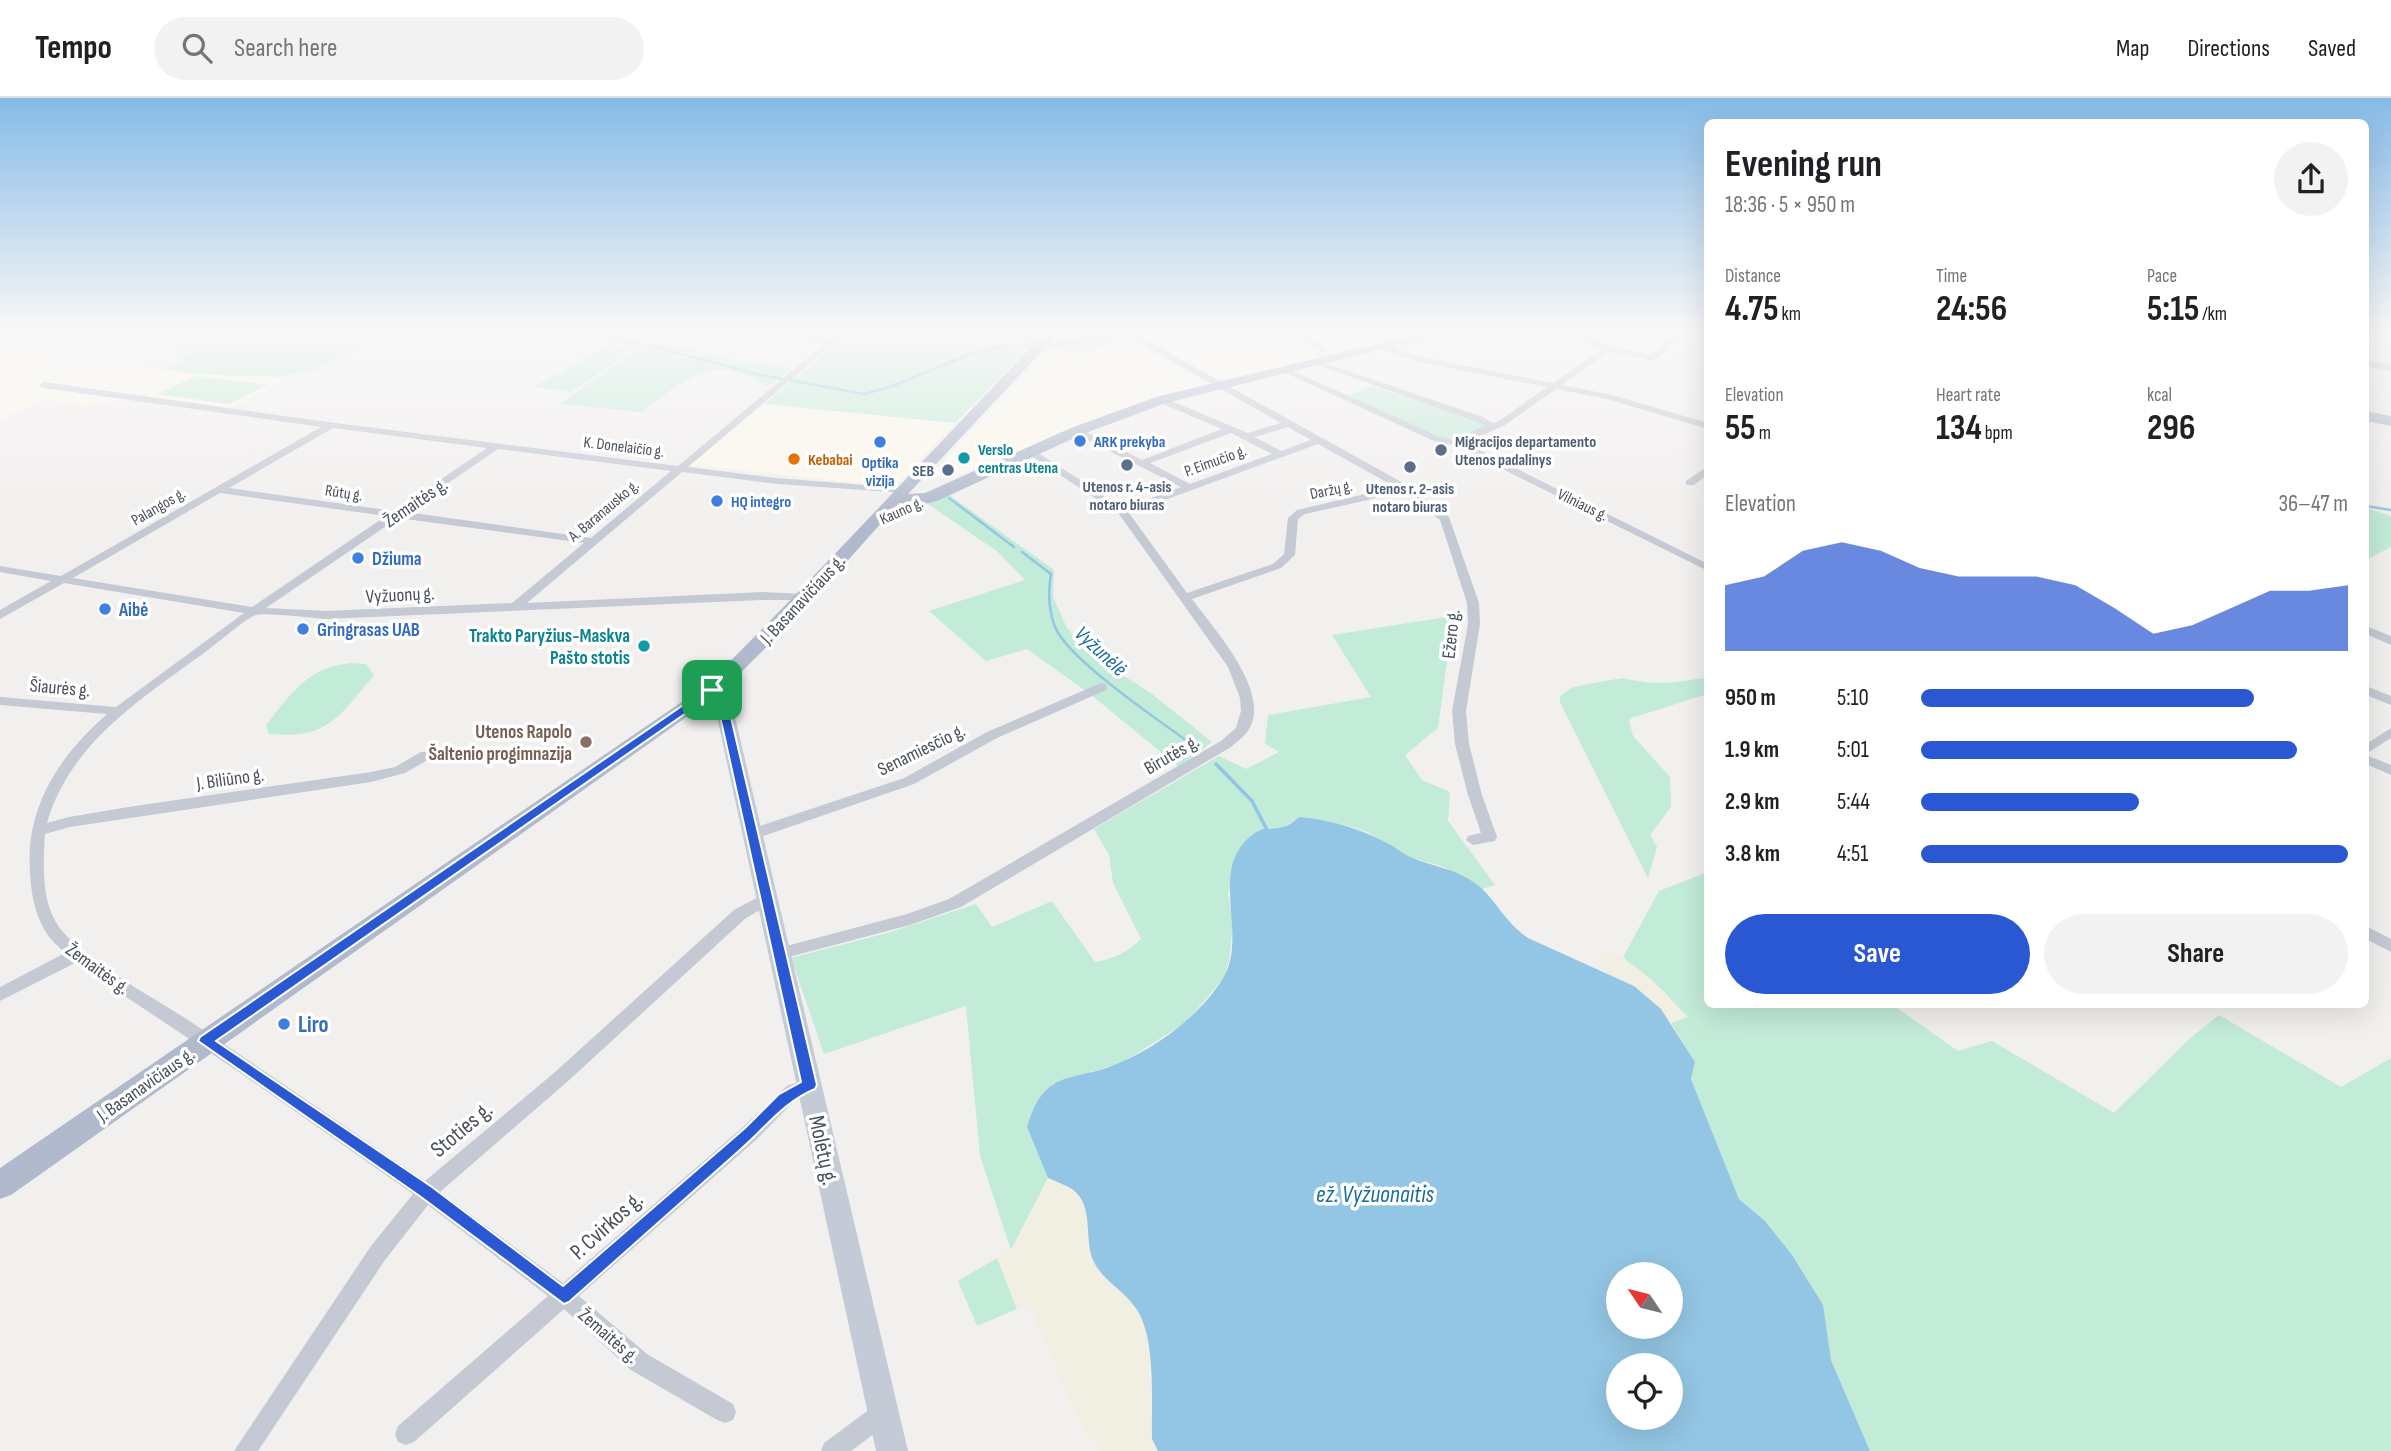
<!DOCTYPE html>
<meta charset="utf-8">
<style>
:root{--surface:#fff;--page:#f2f2f2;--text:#202124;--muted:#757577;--line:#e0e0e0;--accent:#2958d2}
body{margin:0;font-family:"Sofia Sans Condensed",sans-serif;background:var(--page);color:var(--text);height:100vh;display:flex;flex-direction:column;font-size:26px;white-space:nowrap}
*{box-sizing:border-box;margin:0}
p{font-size:23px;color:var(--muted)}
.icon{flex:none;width:38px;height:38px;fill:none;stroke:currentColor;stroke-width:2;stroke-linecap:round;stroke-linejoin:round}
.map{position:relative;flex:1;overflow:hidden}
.details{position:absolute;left:1704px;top:21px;width:665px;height:889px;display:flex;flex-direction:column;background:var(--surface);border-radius:10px;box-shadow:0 7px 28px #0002}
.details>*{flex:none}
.needle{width:46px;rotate:305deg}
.tools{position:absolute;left:1606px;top:1164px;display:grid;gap:14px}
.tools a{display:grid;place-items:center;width:77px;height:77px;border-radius:50%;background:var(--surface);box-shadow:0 7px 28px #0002;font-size:35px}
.pin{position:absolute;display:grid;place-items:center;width:60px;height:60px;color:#fff;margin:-30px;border-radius:14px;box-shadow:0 4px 10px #0006}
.round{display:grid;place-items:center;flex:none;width:74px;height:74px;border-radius:37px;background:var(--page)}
.overview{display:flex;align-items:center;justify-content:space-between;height:119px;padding:0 21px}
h1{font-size:38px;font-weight:700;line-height:52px}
.metrics{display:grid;grid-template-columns:repeat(3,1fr);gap:10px;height:119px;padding:7px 21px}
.metrics div{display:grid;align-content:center}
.metrics b{font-size:35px;font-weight:700}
.metrics small{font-size:19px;font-weight:400}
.metrics p{font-size:19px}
.chart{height:196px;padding:14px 21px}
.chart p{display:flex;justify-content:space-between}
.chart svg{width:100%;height:126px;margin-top:7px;fill:var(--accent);opacity:.7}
.action{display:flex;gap:14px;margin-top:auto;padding:14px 21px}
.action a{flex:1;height:80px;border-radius:42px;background:var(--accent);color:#fff;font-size:28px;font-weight:700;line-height:80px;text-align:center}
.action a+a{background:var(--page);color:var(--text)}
ul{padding:0 21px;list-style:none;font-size:23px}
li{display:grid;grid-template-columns:112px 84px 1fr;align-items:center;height:52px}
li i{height:18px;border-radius:9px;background:var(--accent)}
header{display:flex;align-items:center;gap:42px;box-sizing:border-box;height:98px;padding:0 35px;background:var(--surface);border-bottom:2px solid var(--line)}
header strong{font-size:33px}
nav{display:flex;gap:38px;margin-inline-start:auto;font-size:24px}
.search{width:490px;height:63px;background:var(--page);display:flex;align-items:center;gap:18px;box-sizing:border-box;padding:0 24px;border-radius:38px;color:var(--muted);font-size:26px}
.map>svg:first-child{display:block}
.commercial{fill:#fbf8eb}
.green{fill:#c2ebd8}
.sand{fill:#f1efe2}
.water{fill:#93c6e4;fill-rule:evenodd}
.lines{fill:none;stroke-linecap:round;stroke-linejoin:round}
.stream-far1{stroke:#93c6e4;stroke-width:2.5}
.stream{stroke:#93c6e4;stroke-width:3.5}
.street{fill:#c4c9d3;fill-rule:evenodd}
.secondary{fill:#c4cad6;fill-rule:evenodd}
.primary{fill:#b1bacc;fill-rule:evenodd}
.route{fill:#2958d2;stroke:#fff;stroke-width:2;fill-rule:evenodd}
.shop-dot{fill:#3f7fe0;stroke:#fff;stroke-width:2.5}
.service-dot{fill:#5c6f8a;stroke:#fff;stroke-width:2.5}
.culture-dot{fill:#0f9aa8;stroke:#fff;stroke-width:2.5}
.food-dot{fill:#e8710a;stroke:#fff;stroke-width:2.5}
.education-dot{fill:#8d6e63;stroke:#fff;stroke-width:2.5}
.labels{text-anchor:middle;stroke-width:7;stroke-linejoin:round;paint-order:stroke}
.far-shop-label{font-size:16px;font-weight:bold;fill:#366cbe;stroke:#fff;text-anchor:start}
.far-service-label{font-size:16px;font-weight:bold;fill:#4e5e75;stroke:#fff}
.far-street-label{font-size:16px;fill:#49505b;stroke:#fff}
.far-culture-label{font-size:16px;font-weight:bold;fill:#0d838f;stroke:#fff;text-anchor:start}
.far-food-label{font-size:16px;font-weight:bold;fill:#c56008;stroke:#fff;text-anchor:start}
.street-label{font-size:19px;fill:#49505b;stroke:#fff}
.shop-label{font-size:19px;font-weight:bold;fill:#366cbe;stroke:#fff;text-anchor:start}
.culture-label{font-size:19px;font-weight:bold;fill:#0d838f;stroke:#fff;text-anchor:end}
.education-label{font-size:19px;font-weight:bold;fill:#785e54;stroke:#fff;text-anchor:end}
.water-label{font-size:21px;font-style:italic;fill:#196d9e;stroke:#fff}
.near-shop-label{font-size:23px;font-weight:bold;fill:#366cbe;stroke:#fff;text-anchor:start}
.near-street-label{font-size:23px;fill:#49505b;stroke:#fff}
.near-water-label{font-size:24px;font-style:italic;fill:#196d9e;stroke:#fff}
</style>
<header>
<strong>Tempo</strong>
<div class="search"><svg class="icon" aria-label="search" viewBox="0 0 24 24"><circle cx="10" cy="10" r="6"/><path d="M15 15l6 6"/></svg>Search here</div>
<nav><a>Map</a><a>Directions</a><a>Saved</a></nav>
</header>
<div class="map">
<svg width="2391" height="1353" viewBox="0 0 2391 1353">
<rect width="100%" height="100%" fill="#f2f0ef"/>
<!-- commercial -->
<g class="commercial">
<polygon points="1159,235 1214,235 1240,254 1254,251 1242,243 1284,235 1322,260 1225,281 1214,279 1137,238"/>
<polygon points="1129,242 1200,282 1201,287 947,381 931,376 1049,251 1078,255"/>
<polygon points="11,248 22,252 195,276 281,279 277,287 232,310 134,296 121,302 83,308 44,302 0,321 0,253"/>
<polygon points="765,306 955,325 895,389 689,367"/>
</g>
<!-- green -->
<g class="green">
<polygon points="92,235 387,235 318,271 281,279 195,276 162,271 182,262 188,254 158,237 93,238"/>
<polygon points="555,235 643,235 650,240 637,248"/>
<polygon points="849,235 917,240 940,235 993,235 1038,240 955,325 765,306"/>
<polygon points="1063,235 1114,235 1129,242 1078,255 1049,251"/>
<path d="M653 241 725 260 792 270 768 289C755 282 739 273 723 272 694 271 663 297 642 314L559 306Z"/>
<polygon points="608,247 634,251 571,294 534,289"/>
<polygon points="197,278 268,287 229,306 157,296"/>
<polygon points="1371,288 1480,323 1486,327 1461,341 1443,340 1346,299"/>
<polygon points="945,394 1054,472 1053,499 1067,530 1090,556 1152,596 1212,644 1179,669 1090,596 1027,551 986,563 929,513 1025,482 998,454 925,404"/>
<polygon points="2366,410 2391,418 2391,449 2366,462"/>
<path d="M1453 518 1438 630 1405 657 1422 682 1450 694 1448 723 1495 787 1482 791 1444 769 1409 759 1367 734 1349 728 1299 719 1284 729 1266 730 1237 757 1228 796 1233 825 1229 862 1224 879 1206 901 1185 925 1123 964 1053 986 1027 1029 1048 1080 1011 1152 980 1058 966 908 824 956 791 860 891 834 976 806 992 829 1052 803 1095 864C1113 861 1129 854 1141 841L1113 785 1109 757 1094 731 1219 658 1246 671 1279 654 1265 646 1268 617 1371 599 1332 537Z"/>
<path d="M352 565 366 566 374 577C338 619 330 641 269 636L266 627C293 594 307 569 352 565Z"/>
<path d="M1622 580C1654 587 1670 586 1702 580L1708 582V596L1631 620 1629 624 1633 638 1670 679 1671 709 1650 737 1657 749 1648 780 1560 604V598L1573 589Z"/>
<polygon points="1708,774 1708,906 1893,907 1958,953 1992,943 2114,1015 2189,941 2219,917 2341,989 2391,960 2391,1353 1870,1353 1831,1262 1827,1242 1765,1123 1739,1101 1691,981 1695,964 1671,925 1687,918 1623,859 1659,793"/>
<polygon points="997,1160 1017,1211 977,1228 958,1183"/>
</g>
<!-- sand -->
<g class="sand">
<path d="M1605 853C1640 865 1663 893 1688 919L1671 925C1653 899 1630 886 1602 872L1600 862Z"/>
<polygon points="1048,1080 1074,1092 1086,1110 1087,1143 1110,1186 1134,1207 1141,1218 1150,1256 1152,1341 1158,1353 1100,1353 1079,1324 1029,1206 1017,1211 997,1160 1011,1152"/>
</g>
<!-- water -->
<path class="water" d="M1299 719C1330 722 1359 730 1387 745 1395 749 1402 755 1410 759 1434 769 1459 771 1480 789 1498 805 1504 823 1528 840L1634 888 1661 911 1695 964 1691 981 1739 1101 1765 1123 1792 1157 1823 1207 1831 1262 1870 1353H1158L1152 1341C1151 1305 1157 1238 1135 1209 1124 1193 1105 1184 1095 1166 1082 1143 1096 1108 1072 1091 1065 1087 1056 1083 1048 1080L1027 1029C1033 1012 1036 1000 1051 988 1064 978 1090 976 1106 970 1150 955 1199 920 1223 880 1250 836 1205 769 1255 735 1265 728 1275 732 1286 728 1290 727 1295 722 1299 719ZM1619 1176H1671V1228H1619ZM1619 1267H1671V1320H1619Z"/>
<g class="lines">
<!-- stream-far1 -->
<g class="stream-far1">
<polyline points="566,235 639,245 761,277 864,296 890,289 970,256 1010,247 1037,246"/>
<polyline points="1045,246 1065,246 1127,236"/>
<polyline points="949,400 1014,449"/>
<polyline points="2366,408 2391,412"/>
<path d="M1022 454 1051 476C1048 493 1049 513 1055 529 1069 563 1166 627 1198 651"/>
</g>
<!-- stream -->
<polyline class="stream" points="1216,666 1252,703 1266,730"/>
<!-- street -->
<g class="street">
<path d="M790 235H805L829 242 836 235H846L688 369 777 380 902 390 906 391V395L777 386 682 374 527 505 762 494 804 496 810 500 808 502H762L326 521C314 520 264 514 256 517 246 520 219 544 208 552 144 599 70 644 47 725L69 719 128 709 371 674 395 669 421 654H431L433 657 431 660 405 675 371 684 70 729 45 736C43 765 41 804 59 829 85 863 151 898 188 922 268 975 346 1029 425 1083L555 974 734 812 768 794 774 796 776 800 774 804 746 820 567 984 440 1094 563 1185 743 1029 787 988 809 980 815 982 818 987 815 992 799 998 757 1041 579 1198 647 1256 733 1306 736 1314 733 1322 725 1325 717 1322 631 1272 564 1211 414 1344 406 1347 398 1344 395 1336 398 1328 548 1198 428 1107 385 1162 258 1353H234L371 1148 413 1096 239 974 75 865 0 903V889L65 855C58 848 48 840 44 831 34 813 31 794 30 774 25 709 60 657 107 616L0 607V599L116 609 244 515 64 485 0 521V512L51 483 0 474V468L61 478 321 329 44 290 39 287 44 284 320 323 678 368 824 246ZM333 330 487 350 394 413 229 390ZM498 351 671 373 591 440 406 414ZM220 395 386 418 252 509 73 480ZM398 420 584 445 512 505 326 513 266 510Z"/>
<path d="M1122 235H1133L1405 386 1449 419 1479 505 1480 526 1466 613 1469 646 1482 697 1497 739 1495 743 1473 747 1466 742 1468 738 1481 735 1468 697 1455 646 1452 613 1468 526 1467 505 1440 422 1400 392 1368 402 1305 416 1298 421 1295 457 1281 470 1192 501C1213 530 1275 597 1247 634 1243 640 1236 644 1231 649L961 809 910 827 781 861 775 859 773 855 775 851 907 816 949 801 1221 643 1236 630 1241 613 1240 600 1228 569 1119 416 1024 353 1032 351 1124 410 1181 389 1074 335V331H1080L1142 362 1222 331 1158 304V300H1164L1248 335 1281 325ZM1288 329 1311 342 1281 353 1255 339ZM1231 335 1272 356 1190 386 1150 365ZM1318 346 1392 387 1361 397 1297 412 1288 420 1284 456 1273 466 1187 495 1129 415Z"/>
<polygon points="1290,235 1301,235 1329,252 1322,254"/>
<polygon points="1563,235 1576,235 1612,248 1651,257 1679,235 1689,235 1653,263 1610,253 1562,287 1612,297 1708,325 1708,331 1607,301 1556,291 1505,327 1465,345 1708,466 1708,473 1454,347 1434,343 1279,272 1286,270 1440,339 1456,342 1485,327 1312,265 1319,263 1483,319 1493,325 1499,323 1547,289 1414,263 1383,251 1383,247 1389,247 1416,258 1553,285 1603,251"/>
<polygon points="2366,262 2391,267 2391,273 2366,268"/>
<polygon points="1708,368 1708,376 1694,387 1686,387 1686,383"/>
<polygon points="2366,528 2391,538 2391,547 2366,536"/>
<polygon points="1101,585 1106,586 1107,589 1106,592 997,640 914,686 758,740 753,741 746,736 748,732 904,680 987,634"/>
<polygon points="2366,588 2391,598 2391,607 2366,597"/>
<polygon points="2391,630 2391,640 2366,656 2366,646"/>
<polygon points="2366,657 2391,667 2391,677 2366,666"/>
<polygon points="2366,828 2391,841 2391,854 2366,841"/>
<polygon points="882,1305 890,1308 893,1316 890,1324 851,1353 821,1353 824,1345 874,1308"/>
</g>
<!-- secondary -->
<polygon class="secondary" points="712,587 730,598 908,1353 876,1353 713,600 703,592"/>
<!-- primary -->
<g class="primary">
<path d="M1045 235H1059L908 396 925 395 1071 330 1156 299 1422 235H1447L1166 305 1083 336 937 403 920 407 899 405 802 514 719 596 11 1097 0 1101V1070L705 588C821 474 931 353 1045 235Z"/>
<polygon points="2366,313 2391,318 2391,328 2366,323"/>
</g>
</g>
<!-- sky -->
<linearGradient id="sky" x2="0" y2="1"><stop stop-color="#86bbe6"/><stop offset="0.55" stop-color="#f9f8f8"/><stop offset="1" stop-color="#f9f8f8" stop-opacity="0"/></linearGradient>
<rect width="2391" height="425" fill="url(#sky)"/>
<!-- route -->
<path class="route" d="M708 590H715L726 598 817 987 815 991C785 1003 765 1030 741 1051 684 1102 627 1153 569 1204L564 1206 421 1099 198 943 200 939ZM712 597 716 600 801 984 779 996 745 1030 563 1188 432 1089 216 943Z"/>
<!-- markers -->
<g class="shop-dot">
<circle cx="1080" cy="343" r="7"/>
<circle cx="880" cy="344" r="7"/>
<circle cx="717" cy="403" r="7"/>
<circle cx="358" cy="460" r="7"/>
<circle cx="105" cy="511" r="7"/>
<circle cx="303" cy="531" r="7"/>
<circle cx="284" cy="926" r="7"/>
</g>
<g class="service-dot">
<circle cx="1441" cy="352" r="7"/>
<circle cx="1127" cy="367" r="7"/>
<circle cx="1410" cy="369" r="7"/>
<circle cx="948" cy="372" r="7"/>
</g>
<g class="culture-dot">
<circle cx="964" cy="360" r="7"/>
<circle cx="644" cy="548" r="7"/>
</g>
<circle class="food-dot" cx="794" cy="361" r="7"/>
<circle class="education-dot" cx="586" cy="644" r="7"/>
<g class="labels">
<!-- far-shop labels -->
<g class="far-shop-label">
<text x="1094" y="349">ARK prekyba</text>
<text x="880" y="370" text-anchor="middle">Optika<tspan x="880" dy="18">vizija</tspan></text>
<text x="731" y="409">HQ integro</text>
</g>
<!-- far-service labels -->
<g class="far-service-label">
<text x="1455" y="349" text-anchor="start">Migracijos departamento<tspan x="1455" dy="18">Utenos padalinys</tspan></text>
<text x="934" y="378" text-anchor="end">SEB</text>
<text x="1127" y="394">Utenos r. 4-asis<tspan x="1127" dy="18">notaro biuras</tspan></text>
<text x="1410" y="396">Utenos r. 2-asis<tspan x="1410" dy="18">notaro biuras</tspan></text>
</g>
<!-- far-street labels -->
<g class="far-street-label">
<text transform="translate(624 348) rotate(7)" y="6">K. Donelaičio g.</text>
<text transform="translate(1215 362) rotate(-20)" y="6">P. Eimučio g.</text>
<text transform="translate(1331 391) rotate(-12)" y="6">Daržų g.</text>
<text transform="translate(344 394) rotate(8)" y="6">Rūtų g.</text>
<text transform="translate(1583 406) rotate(26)" y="6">Vilniaus g.</text>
<text transform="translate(158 408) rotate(-30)" y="6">Palangos g.</text>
<text transform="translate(603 412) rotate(-40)" y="6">A. Baranausko g.</text>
<text transform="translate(901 412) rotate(-24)" y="6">Kauno g.</text>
</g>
<!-- far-culture labels -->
<g class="far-culture-label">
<text x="978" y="357">Verslo<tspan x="978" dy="18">centras Utena</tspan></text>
</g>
<!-- far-food labels -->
<g class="far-food-label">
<text x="808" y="367">Kebabai</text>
</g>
<!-- street labels -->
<g class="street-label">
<text transform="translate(415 404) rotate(-34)" y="7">Žemaitės g.</text>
<text transform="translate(400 496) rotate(-3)" y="7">Vyžuonų g.</text>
<text transform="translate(802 501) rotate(-47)" y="7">J. Basanavičiaus g.</text>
<text transform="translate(1450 536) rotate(-84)" y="7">Ežero g.</text>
<text transform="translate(60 589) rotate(5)" y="7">Šiaurės g.</text>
<text transform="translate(921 651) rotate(-26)" y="7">Senamiesčio g.</text>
<text transform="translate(1171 656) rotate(-30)" y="7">Birutės g.</text>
<text transform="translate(230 680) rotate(-8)" y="7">J. Biliūno g.</text>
<text transform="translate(98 870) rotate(36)" y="7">Žemaitės g.</text>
<text transform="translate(145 986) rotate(-35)" y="7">J. Basanavičiaus g.</text>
<text transform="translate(609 1237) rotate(41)" y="7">Žemaitės g.</text>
</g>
<!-- shop labels -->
<g class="shop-label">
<text x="372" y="467">Džiuma</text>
<text x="119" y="518">Aibė</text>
<text x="317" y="538">Gringrasas UAB</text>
</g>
<!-- culture labels -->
<g class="culture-label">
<text x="630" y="544">Trakto Paryžius-Maskva<tspan x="630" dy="22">Pašto stotis</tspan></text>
</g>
<!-- education labels -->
<g class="education-label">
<text x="572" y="640">Utenos Rapolo<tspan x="572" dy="22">Šaltenio progimnazija</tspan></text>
</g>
<!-- water labels -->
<g class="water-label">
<text transform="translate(1101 553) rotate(43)" y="7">Vyžunėlė</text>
</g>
<!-- near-shop labels -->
<g class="near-shop-label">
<text x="298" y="934">Liro</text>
</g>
<!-- near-street labels -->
<g class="near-street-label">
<text transform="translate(461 1031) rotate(-40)" y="8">Stoties g.</text>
<text transform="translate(824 1052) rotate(78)" y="8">Molėtų g.</text>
<text transform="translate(606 1127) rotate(-42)" y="8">P. Cvirkos g.</text>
</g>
<!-- near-water labels -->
<g class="near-water-label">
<text x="1375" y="1104">ež. Vyžuonaitis</text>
</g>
</g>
</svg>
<div class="tools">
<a><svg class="needle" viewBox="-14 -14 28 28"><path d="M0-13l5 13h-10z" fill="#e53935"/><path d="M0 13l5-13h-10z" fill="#757577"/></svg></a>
<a><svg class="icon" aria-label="locate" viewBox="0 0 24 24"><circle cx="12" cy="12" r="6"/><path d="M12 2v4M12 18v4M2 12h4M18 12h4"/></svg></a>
</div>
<div class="pin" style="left:712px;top:592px;background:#1e9e55"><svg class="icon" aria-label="arrive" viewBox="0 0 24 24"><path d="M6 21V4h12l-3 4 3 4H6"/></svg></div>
<section class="details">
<div class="overview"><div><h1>Evening run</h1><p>18:36 · 5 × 950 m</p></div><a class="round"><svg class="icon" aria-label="share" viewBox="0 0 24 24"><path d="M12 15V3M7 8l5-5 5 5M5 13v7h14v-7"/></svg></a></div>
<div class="metrics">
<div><p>Distance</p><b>4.75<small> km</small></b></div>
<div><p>Time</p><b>24:56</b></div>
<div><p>Pace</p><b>5:15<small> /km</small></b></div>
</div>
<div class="metrics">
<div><p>Elevation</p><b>55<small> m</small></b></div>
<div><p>Heart rate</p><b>134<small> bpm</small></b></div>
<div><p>kcal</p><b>296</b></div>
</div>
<div class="chart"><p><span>Elevation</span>36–47 m</p>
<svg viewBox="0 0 160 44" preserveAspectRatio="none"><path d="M0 44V21L10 18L20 9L30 6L40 9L50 15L60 18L70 18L80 18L90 21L100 29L110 38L120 35L130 29L140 23L150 23L160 21V44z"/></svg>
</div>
<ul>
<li><b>950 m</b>5:10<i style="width:78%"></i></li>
<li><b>1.9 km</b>5:01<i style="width:88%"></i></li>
<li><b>2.9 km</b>5:44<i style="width:51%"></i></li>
<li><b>3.8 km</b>4:51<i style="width:100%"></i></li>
</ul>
<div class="action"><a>Save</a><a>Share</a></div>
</section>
</div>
